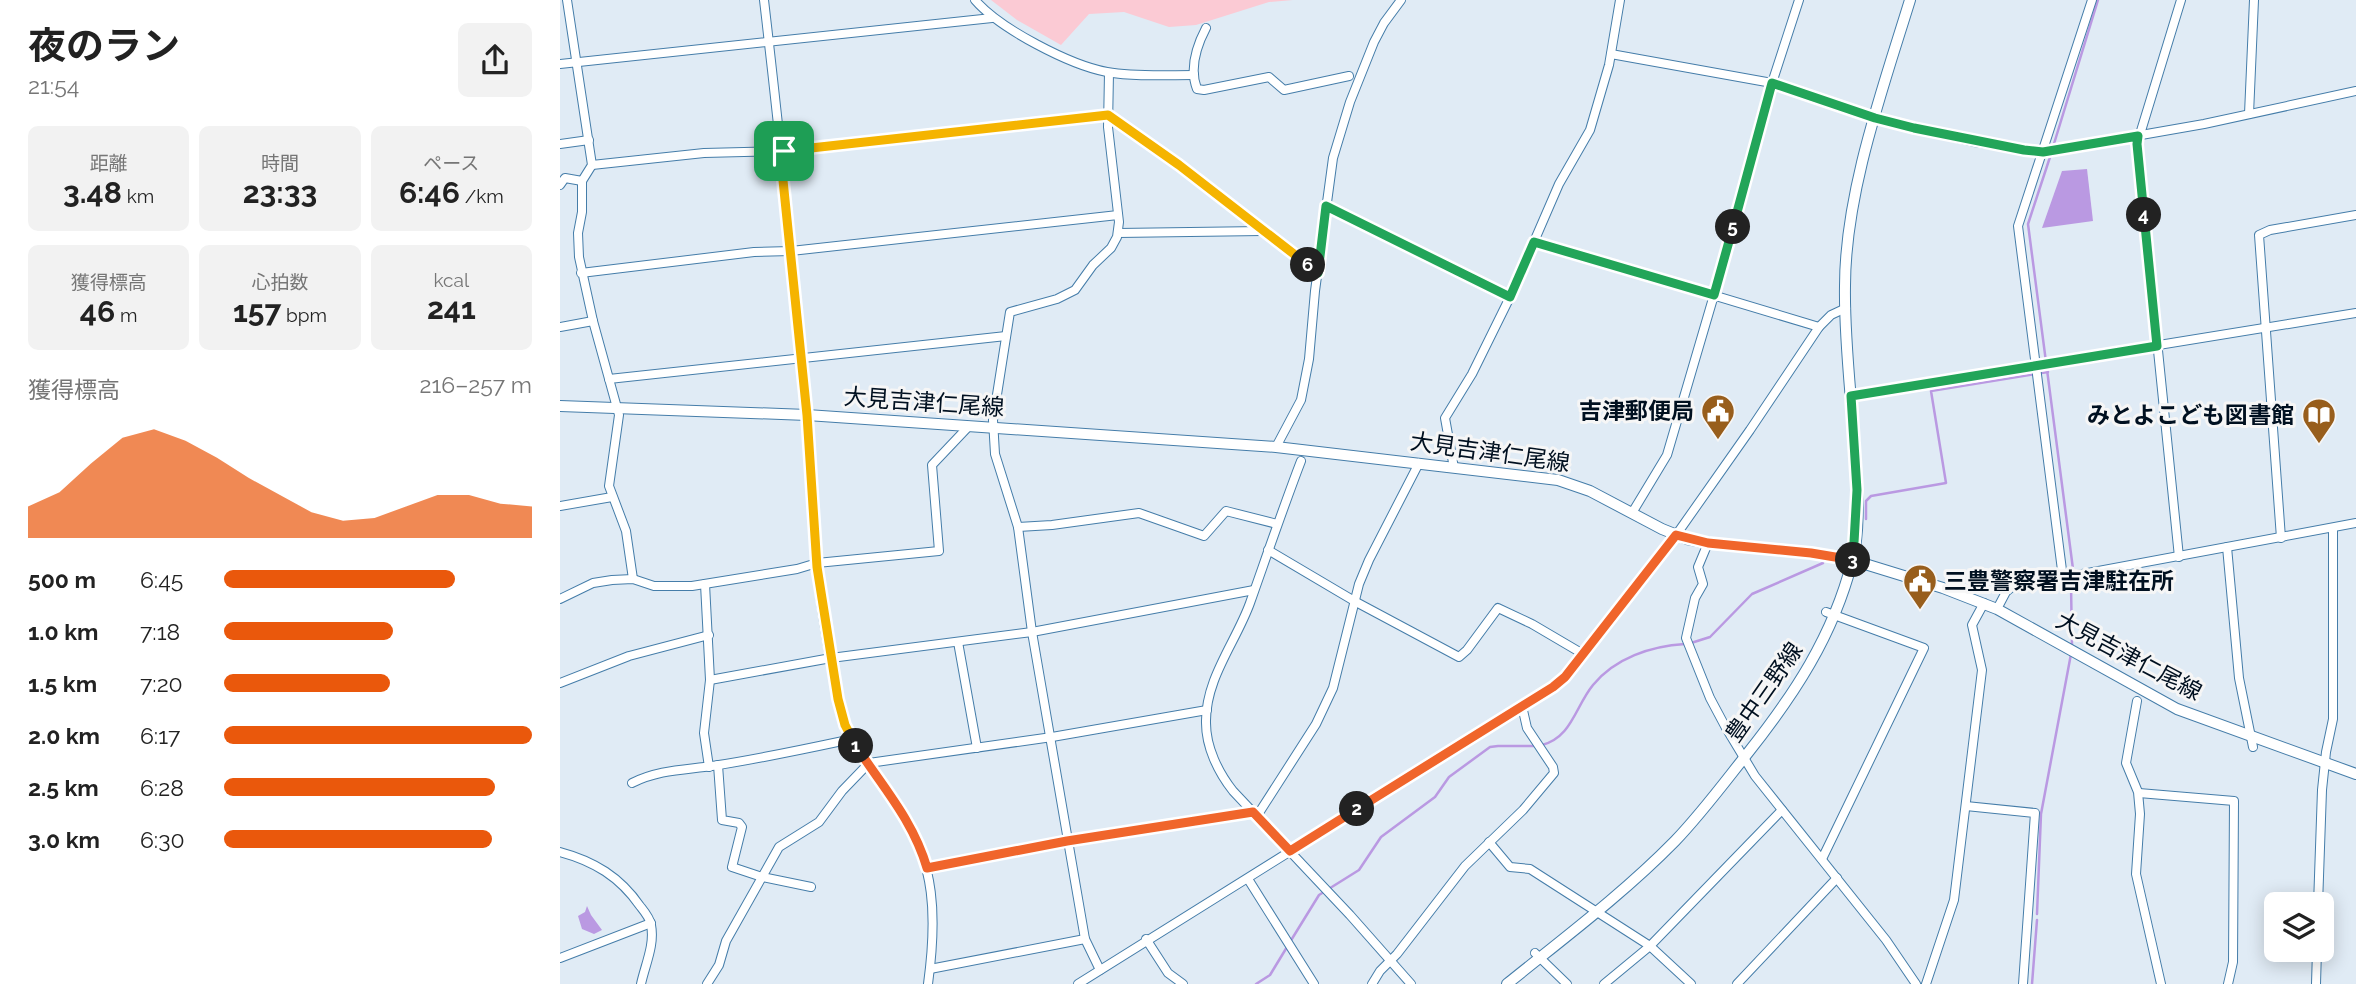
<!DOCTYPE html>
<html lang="ja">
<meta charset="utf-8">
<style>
:root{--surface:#fff;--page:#f2f2f2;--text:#222;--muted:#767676;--accent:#ea580c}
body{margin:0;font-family:Raleway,"Noto Sans JP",sans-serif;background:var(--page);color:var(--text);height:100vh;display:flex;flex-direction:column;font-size:26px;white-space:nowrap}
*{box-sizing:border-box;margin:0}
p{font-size:23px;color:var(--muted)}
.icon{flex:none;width:38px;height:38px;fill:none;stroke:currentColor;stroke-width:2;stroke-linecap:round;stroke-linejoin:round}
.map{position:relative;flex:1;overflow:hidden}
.side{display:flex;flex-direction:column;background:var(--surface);width:560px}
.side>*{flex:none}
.buttons{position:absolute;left:1704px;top:892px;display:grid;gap:14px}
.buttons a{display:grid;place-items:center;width:70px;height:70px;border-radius:10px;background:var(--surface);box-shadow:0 4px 18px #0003;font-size:35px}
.pin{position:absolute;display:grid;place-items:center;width:60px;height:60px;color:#fff;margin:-30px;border-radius:14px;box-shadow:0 4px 10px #0006}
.km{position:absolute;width:35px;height:35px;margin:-18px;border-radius:50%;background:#222;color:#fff;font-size:19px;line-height:35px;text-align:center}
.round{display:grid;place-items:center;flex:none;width:74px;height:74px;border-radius:10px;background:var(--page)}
.headline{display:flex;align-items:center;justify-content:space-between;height:119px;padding:0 28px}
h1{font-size:38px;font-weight:700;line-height:52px}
.stats{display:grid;grid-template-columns:repeat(3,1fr);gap:10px;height:119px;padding:7px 28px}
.stats div{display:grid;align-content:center;border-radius:10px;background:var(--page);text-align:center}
.stats b{font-size:30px;font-weight:700}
.stats small{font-size:19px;font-weight:400}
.stats p{font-size:19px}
.chart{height:196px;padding:14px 28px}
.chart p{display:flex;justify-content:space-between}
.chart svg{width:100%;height:126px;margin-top:7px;fill:var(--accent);opacity:.7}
ul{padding:0 28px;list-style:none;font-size:23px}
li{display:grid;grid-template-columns:112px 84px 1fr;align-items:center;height:52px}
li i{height:18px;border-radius:9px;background:var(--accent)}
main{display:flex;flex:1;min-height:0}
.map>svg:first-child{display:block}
.green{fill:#fbcad4}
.water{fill:#ba99e2}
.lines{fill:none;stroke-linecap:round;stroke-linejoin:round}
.stream{stroke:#ba99e2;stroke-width:2.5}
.minor-casing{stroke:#457da9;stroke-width:10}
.major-casing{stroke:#457da9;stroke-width:12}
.minor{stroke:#fff;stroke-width:8}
.major{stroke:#fff;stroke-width:10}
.split-1-casing{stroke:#fff;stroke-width:14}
.split-2-casing{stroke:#fff;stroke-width:14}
.split-3-casing{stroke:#fff;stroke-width:14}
.split-4-casing{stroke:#fff;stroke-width:14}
.split-5-casing{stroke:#fff;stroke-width:14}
.split-6-casing{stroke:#fff;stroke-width:14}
.split-7-casing{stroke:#fff;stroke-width:14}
.split-1{stroke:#f5b400;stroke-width:9}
.split-2{stroke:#f0652b;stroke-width:9}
.split-3{stroke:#f0652b;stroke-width:9}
.split-4{stroke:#22a559;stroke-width:9}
.split-5{stroke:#22a559;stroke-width:9}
.split-6{stroke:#22a559;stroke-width:9}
.split-7{stroke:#f5b400;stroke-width:9}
.labels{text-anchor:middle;stroke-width:6;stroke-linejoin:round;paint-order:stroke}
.street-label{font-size:23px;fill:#001020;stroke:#f6f6f6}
.poi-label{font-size:23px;font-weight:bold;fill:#001020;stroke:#f6f6f6;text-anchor:end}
</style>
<main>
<section class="side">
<div class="headline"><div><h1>夜のラン</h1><p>21:54</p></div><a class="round"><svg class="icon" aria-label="share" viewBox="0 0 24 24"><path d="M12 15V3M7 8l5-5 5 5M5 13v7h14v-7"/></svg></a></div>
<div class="stats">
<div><p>距離</p><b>3.48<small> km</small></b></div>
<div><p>時間</p><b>23:33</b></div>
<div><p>ペース</p><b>6:46<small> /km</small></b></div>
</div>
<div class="stats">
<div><p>獲得標高</p><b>46<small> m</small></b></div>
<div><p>心拍数</p><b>157<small> bpm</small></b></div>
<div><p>kcal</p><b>241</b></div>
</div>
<div class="chart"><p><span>獲得標高</span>216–257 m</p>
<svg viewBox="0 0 160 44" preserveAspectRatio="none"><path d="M0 44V33L10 28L20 18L30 9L40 6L50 10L60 16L70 23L80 29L90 35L100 38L110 37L120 33L130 29L140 29L150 32L160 33V44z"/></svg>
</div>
<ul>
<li><b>500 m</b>6:45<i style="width:75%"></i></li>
<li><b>1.0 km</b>7:18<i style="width:55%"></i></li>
<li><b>1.5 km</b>7:20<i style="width:54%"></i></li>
<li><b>2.0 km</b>6:17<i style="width:100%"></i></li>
<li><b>2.5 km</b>6:28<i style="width:88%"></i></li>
<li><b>3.0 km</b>6:30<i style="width:87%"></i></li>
</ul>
</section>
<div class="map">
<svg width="1796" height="984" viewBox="0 0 1796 984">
<rect width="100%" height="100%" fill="#e0ebf5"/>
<!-- green -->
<polygon class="green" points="431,0 733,0 709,2 636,25 609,27 564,12 529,14 501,45 457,20"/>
<!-- water -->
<g class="water">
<polygon points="1527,169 1533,221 1482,228 1502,171"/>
<polygon points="27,906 31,915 42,930 34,934 22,929 18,916 25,912"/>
</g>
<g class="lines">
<!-- stream -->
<g class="stream">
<polyline points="1493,147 1538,0"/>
<polyline points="1491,154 1468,224 1513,569"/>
<polyline points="1306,519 1306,501 1311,496 1386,483 1371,391 1488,372"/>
<polyline points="1511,584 1512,647"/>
<polyline points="1131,643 1150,637 1192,594 1263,563"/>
<path d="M982 745C1012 737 1015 707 1033 685 1055 658 1091 646 1125 644"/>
<polyline points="1477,914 1481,814 1511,654"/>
<polyline points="730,942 759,895 799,870 821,837 875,797 889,777 930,747 938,746 975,746"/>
<polyline points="696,984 710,975 727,947"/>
<polyline points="1472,984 1477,920"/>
</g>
<!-- minor casing -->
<g class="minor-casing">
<g id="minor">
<polyline points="7,0 32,165 22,181 22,212 18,233 19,257 33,321 59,415 49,486 66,531 73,579"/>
<path d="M204 0C220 137 234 274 247 412 251 452 251 493 254 533 257 587 267 643 277 696 286 744 314 767 339 806 376 864 377 918 368 984"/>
<path d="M415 0C440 29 510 65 547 72 576 77 606 75 634 75"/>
<path d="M646 28C636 47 629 68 637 89L644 90 709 77 724 90 789 76"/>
<polyline points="1051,54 1212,83 1315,118 1354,128 1414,142 1484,152 1644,124 1796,91"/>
<polyline points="0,64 432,18"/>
<polyline points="1689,114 1694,0"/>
<polyline points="0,144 29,140"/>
<polyline points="32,165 144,153 224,151 548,115 619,165 758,273"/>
<polyline points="0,185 5,178 22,181"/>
<polyline points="766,206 950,297"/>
<polyline points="558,233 702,231"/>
<polyline points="973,241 1259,327"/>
<polyline points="21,273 194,252 231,251 558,215"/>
<polyline points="0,327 33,321"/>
<polyline points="49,379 446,336"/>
<polyline points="1291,395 1796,313"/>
<polyline points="716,447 741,400 749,359 755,291 773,158 790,102 814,42 824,23 841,0"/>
<path d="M741 461C723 508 707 555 690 603 676 642 645 679 646 723 646 747 658 772 673 791L790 915 851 984"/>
<polyline points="894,468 885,418 912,374 950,297 999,184 1030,130 1049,65 1060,0"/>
<polyline points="0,506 52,497"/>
<polyline points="1072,513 1107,455 1154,295 1212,83 1239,0"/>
<polyline points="458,527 492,525 579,513 644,536 666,511 717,524"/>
<polyline points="1721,538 1699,235 1710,230 1796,215"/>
<polyline points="1148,543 1138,567 1143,584 1135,598 1126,638 1150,698 1166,728 1195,776 1326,940 1356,984"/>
<polyline points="1667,547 1679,678 1693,747"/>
<polyline points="708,550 796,602 899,657 907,650 938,608 972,624 1023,654"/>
<polyline points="1619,557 1577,144 1621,0"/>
<polyline points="1503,578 1458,226 1532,0"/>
<polyline points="145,584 150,680 144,733 149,767"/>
<polyline points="0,599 33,583 52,580 73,579 94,586 132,586 237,569 257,563 379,551 372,465 409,426"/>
<polyline points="1437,609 1446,592 1452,587 1796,523"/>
<polyline points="398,642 417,748"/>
<polyline points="150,680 271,658 472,632 694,590"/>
<polyline points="0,683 69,656 149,635"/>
<polyline points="1577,701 1566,763 1578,792 1580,814 1576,874 1601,984"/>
<polyline points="158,765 162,820 179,823 182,827 172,867 202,877 251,887"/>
<path d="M72 783C98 770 123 770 152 766 199 759 245 749 292 739"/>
<polyline points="1579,793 1674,801 1673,962 1668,984"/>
<polyline points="1406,806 1475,813 1463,984"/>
<polyline points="697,816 756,724 773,688 799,584 809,560 859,463"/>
<polyline points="929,842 950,867 970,869 1090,946 1131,984"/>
<path d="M0 852C34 861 60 877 80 906 84 911 90 918 91 925 95 945 85 965 81 984"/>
<polyline points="1262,859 1364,648 1266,612"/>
<polyline points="367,868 507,841 693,812"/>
<polyline points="688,879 754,984"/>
<polyline points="1758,905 1762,790 1766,752 1773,719 1773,528"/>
<polyline points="586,939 608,973 623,984"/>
<polyline points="975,953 1007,984"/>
<polyline points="0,958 91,923"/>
<polyline points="370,969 525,939"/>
<polyline points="540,970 525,939 472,632 458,527 435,454 433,420 450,312 497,299 515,290 533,265 551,248 557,237 559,222 548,127 549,73"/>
<polyline points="147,984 159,965 166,941 219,847 259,822 282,791 309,763 492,737 647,710"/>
<polyline points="518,984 993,687 1005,677 1107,548 1190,430 1259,327 1271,315 1286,308"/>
<polyline points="812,984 820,971 837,954 905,866 963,810 994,773 993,767 967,728 962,706"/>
<polyline points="1044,984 1090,946 1222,810"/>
<polyline points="1177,984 1277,878"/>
<polyline points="1366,984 1394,900 1422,670 1412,625 1424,603"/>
<polyline points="1756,984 1757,950"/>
</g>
</g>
<!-- major casing -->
<g class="major-casing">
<g id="major">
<polyline points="0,406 247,415 716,447 998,480 1030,491 1102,529 1127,539 1148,543 1250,553 1292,560 1383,588 1437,609 1617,709 1796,774"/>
<path d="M947 984C1004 938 1064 893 1115 841 1141 814 1164 783 1187 754 1234 695 1273 636 1292 562 1301 528 1297 490 1295 455 1292 399 1284 342 1285 286 1285 193 1323 88 1350 0"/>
</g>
</g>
<!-- minor -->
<use href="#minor" class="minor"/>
<!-- major -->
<use href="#major" class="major"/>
</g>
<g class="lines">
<!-- split-1 casing -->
<g class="split-1-casing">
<polyline id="split-1" points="224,151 220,151 247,415 257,567 278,699 285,725 296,746"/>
</g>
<!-- split-2 casing -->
<g class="split-2-casing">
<path id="split-2" d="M296 746C322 786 353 820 367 868L507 841 693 812 730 851 797 809"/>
</g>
<!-- split-3 casing -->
<g class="split-3-casing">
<polyline id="split-3" points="797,809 993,687 1005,677 1116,535 1148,543 1251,553 1293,560"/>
</g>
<!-- split-4 casing -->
<g class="split-4-casing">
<polyline id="split-4" points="1293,560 1297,490 1291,396 1597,346 1584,215"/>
</g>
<!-- split-5 casing -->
<g class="split-5-casing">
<polyline id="split-5" points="1173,227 1212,83 1315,118 1354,128 1464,150 1483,152 1578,136 1577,144 1584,215"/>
</g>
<!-- split-6 casing -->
<g class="split-6-casing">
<polyline id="split-6" points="748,265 758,273 766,206 950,297 974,242 1154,295 1173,227"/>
</g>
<!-- split-7 casing -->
<g class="split-7-casing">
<polyline id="split-7" points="224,151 548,115 619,165 748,265"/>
</g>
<!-- split-1 -->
<use href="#split-1" class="split-1"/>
<!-- split-2 -->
<use href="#split-2" class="split-2"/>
<!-- split-3 -->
<use href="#split-3" class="split-3"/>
<!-- split-4 -->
<use href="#split-4" class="split-4"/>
<!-- split-5 -->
<use href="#split-5" class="split-5"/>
<!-- split-6 -->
<use href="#split-6" class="split-6"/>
<!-- split-7 -->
<use href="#split-7" class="split-7"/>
</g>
<!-- icons -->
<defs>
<g id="civic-pin" transform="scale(1.75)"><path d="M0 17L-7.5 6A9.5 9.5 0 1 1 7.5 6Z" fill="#985e1c" stroke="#f6f6f6"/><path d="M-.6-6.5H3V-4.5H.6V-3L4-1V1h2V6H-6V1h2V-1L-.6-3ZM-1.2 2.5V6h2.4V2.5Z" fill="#fff"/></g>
<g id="library-pin" transform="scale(1.75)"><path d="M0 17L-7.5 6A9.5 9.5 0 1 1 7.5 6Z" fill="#985e1c" stroke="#f6f6f6"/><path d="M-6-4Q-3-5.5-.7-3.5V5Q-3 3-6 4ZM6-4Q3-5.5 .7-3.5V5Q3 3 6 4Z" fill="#fff"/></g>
</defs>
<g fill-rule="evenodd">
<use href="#civic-pin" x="1158" y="411"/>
<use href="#library-pin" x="1759" y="415"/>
<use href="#civic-pin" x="1360" y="581"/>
</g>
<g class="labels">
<!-- street labels -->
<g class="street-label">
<text transform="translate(364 402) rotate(4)" y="8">大見吉津仁尾線</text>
<text transform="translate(930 452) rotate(8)" y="8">大見吉津仁尾線</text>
<text transform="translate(1569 656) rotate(28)" y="8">大見吉津仁尾線</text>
<text transform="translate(1204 692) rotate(-55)" y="8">豊中三野線</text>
</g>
<!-- poi labels -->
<g class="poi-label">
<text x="1134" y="419">吉津郵便局</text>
<text x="1734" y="423">みとよこども図書館</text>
<text x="1384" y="589" text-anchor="start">三豊警察署吉津駐在所</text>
</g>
</g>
</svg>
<div class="buttons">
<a><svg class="icon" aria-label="layers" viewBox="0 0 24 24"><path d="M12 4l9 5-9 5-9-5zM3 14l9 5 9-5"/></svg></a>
</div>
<div class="pin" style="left:224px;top:151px;background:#1e9e55"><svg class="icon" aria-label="arrive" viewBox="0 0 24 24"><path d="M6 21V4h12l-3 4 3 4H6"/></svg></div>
<b class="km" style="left:296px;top:746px">1</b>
<b class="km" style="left:797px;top:809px">2</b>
<b class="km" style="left:1293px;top:560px">3</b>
<b class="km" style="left:1584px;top:215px">4</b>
<b class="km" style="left:1173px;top:227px">5</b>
<b class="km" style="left:748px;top:265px">6</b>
</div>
</main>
